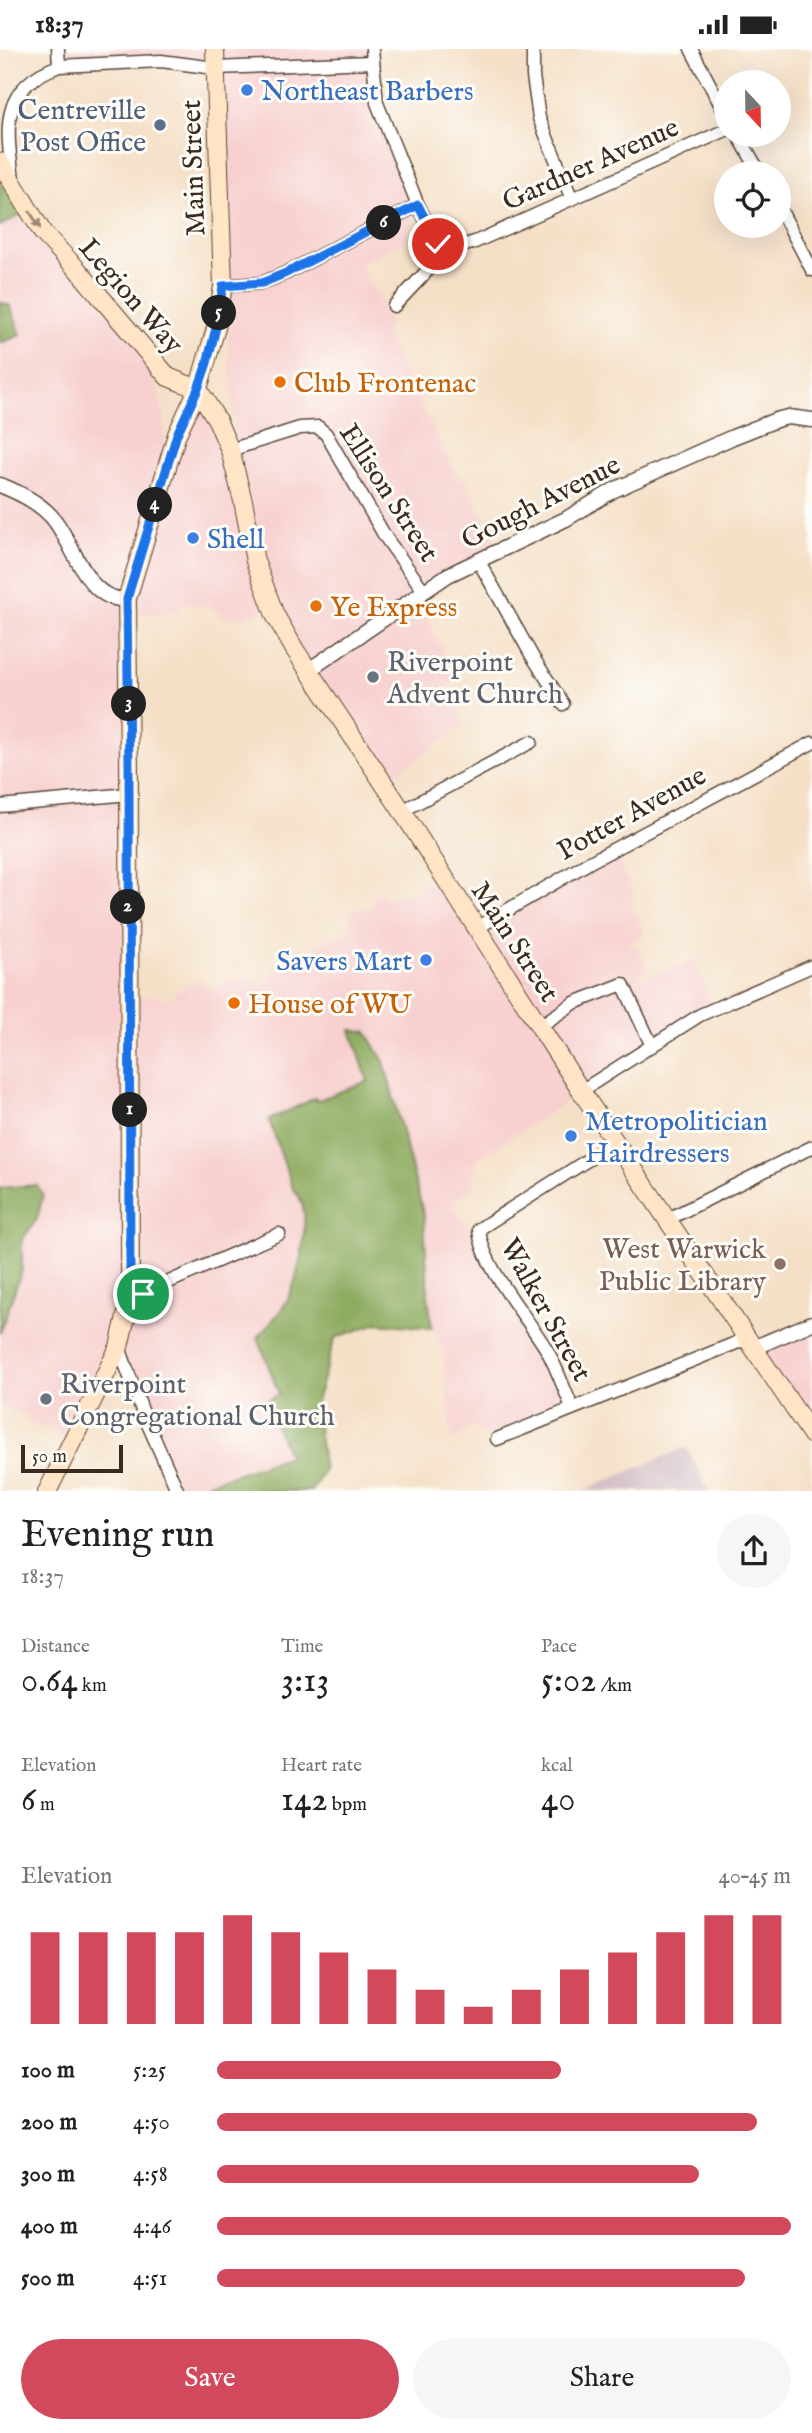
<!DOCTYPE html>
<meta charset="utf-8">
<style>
:root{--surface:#fff;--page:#f6f6f6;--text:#222;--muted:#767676;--accent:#d1495b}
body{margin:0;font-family:"IM FELL English",serif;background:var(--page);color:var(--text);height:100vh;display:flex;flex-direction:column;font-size:26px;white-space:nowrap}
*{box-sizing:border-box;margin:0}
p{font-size:23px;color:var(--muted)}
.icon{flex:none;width:38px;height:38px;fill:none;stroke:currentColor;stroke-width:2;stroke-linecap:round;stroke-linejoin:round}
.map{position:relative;height:1442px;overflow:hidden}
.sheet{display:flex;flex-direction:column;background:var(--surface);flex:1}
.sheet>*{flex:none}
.needle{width:46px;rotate:158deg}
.buttons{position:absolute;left:714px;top:21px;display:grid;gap:14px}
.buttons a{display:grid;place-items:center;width:77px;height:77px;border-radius:50%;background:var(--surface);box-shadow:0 7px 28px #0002;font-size:35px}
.scale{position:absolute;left:21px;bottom:18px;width:102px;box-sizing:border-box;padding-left:7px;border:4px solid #3b2a1e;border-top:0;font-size:19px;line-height:24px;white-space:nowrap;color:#3b2a1e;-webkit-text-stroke:5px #fdfcf7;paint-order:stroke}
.pin{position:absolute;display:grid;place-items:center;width:60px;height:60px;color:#fff;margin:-30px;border:4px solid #fff;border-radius:50%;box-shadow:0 2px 7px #0007}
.km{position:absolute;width:35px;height:35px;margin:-18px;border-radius:50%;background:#222;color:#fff;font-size:19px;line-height:35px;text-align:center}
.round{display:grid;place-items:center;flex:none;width:74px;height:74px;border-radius:37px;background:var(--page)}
.summary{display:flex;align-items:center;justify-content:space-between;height:119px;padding:0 21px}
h1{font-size:38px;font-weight:600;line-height:52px}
.stats{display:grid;grid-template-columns:repeat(3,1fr);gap:10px;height:119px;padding:7px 21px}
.stats div{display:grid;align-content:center}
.stats b{font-size:35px;font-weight:600}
.stats small{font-size:19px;font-weight:400}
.stats p{font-size:19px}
.chart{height:196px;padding:14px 21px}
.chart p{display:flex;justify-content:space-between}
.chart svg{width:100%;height:126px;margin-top:7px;stroke:var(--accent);stroke-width:6}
.button{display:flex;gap:14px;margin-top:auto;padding:14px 21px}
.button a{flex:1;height:80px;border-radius:42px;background:var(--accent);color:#fff;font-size:28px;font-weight:600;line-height:80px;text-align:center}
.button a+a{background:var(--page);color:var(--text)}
ul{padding:0 21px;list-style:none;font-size:23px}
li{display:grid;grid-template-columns:112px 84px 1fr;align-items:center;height:52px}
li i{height:18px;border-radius:9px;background:var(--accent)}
.status{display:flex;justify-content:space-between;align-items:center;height:49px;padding:0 35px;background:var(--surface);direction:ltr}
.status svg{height:19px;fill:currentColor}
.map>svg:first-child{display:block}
.built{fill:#f7d0cf}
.industrial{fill:#d2bec5}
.forest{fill:#8eac60;stroke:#646b3f;stroke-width:2}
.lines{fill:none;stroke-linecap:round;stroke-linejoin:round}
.minor-casing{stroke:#574537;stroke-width:15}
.tertiary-casing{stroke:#574537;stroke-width:17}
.secondary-casing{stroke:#574537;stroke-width:20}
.minor{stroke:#fff;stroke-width:12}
.tertiary{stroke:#fff;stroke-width:14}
.secondary{stroke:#ffe4c6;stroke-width:18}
.oneway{fill:#9d8772}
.route-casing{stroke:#fff;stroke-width:14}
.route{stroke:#1a73e8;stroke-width:9}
.shop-dot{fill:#3f7fe0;stroke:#fdfcf7;stroke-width:2.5}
.service-dot{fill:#5c6f8a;stroke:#fdfcf7;stroke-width:2.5}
.food-dot{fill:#e8710a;stroke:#fdfcf7;stroke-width:2.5}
.worship-dot{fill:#6b7280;stroke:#fdfcf7;stroke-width:2.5}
.education-dot{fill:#8d6e63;stroke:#fdfcf7;stroke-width:2.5}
.labels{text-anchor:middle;stroke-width:6;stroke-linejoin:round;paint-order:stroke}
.shop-label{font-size:28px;fill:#366cbe;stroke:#fdfcf7;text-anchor:start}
.service-label{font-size:28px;fill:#4e5e75;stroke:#fdfcf7;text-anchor:end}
.street-label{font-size:28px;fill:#3b2a1e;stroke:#fdfcf7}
.food-label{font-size:28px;fill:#c56008;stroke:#fdfcf7;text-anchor:start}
.worship-label{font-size:28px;fill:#5b616d;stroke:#fdfcf7;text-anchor:start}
.education-label{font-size:28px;fill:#785e54;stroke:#fdfcf7;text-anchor:end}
</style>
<div class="status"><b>18:37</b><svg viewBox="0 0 49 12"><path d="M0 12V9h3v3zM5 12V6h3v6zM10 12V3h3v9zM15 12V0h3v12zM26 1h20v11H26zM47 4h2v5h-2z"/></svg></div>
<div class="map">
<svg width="812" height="1443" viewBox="0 0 812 1443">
<rect width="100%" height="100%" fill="#fdfcf7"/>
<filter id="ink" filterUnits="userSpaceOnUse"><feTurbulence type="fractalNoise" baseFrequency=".0143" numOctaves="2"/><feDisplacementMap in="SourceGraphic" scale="14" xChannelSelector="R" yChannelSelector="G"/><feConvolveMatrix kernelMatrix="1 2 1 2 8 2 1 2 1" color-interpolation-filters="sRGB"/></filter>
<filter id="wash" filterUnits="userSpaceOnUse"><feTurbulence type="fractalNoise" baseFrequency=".00686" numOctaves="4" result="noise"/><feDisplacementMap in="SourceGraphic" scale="28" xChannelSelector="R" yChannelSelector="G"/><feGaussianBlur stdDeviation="1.57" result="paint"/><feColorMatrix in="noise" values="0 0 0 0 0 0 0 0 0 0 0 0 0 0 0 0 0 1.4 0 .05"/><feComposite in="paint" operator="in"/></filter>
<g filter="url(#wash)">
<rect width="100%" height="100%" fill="#f5e0c7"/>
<!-- built -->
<g class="built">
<polygon points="58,0 371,0 376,51 416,155 412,164 407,191 360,215 390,272 386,287 458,429 464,429 485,474 497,492 480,503 478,511 415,552 427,569 457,631 443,640 455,651 464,676 382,734 272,559 244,569 223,568 207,554 195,559 192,554 182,555 179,562 173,565 132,565 130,947 172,949 176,943 203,930 209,939 241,928 252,930 259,938 268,936 273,920 286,917 287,913 352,880 350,862 372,858 373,850 381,845 391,850 423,837 439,824 475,878 614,802 635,847 632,856 645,884 628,896 637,897 647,918 638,928 641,930 694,911 713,961 578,1042 553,1062 477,1110 471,1141 453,1151 454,1160 465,1174 479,1182 479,1187 547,1301 569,1355 489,1388 472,1378 467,1380 462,1387 451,1388 443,1302 432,1279 428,1247 424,1167 384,1013 352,982 368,1032 316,1053 298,1145 305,1168 301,1208 287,1252 258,1289 279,1345 265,1354 289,1407 182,1442 121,1308 70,1391 31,1373 25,1364 0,1358 0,1284 22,1220 22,1191 37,1170 37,1136 0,1139 0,294 21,286 10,257 0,253 0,177 27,162 151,315 165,371 165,397 196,355 232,397 236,396 225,263 214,16 65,18"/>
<polygon points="812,1275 812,1388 753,1299"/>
</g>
<!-- industrial -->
<polygon class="industrial" points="684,1399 687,1399 708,1442 583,1442"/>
<!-- forest -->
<g class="forest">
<polygon points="0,114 27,162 0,177"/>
<polygon points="0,253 10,257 21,286 0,294"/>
<path d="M351 981 366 982 384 1013 424 1167 428 1247 432 1279 377 1274 335 1289 315 1356 324 1422 311 1442 182 1443 289 1407 265 1353 279 1345 258 1289C267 1277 281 1264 288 1250 299 1225 316 1160 293 1140L269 1071 315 1049 316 1052 368 1032Z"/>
<polygon points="37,1136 43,1146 37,1170 22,1191 22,1220 0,1284 0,1139"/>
</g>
</g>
<g filter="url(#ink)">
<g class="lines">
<!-- minor casing -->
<g class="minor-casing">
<g id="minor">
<polyline points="58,0 59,17"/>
<polyline points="372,0 377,54 418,156 438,195 446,202 475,193 726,81"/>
<polyline points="533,0 533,27 539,69 571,148"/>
<polyline points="691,0 726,66"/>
<polyline points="738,86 760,124"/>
<path d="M13 130C6 78 0 38 59 17L161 12 215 19 372 13"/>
<polyline points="779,158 812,221"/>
<polyline points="223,237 262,234 286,224 418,156"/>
<polyline points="394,257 446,202"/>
<polyline points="230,401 300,379 318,378 326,385 386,489 424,542"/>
<polyline points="478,511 532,607 563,655"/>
<polyline points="0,757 129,745"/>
<polyline points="402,762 531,693"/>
<polyline points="477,879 590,813 812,694"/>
<polyline points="540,977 574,954 623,935 652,997"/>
<polyline points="581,1042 700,966 812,917"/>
<polyline points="668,1170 812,1098"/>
<polyline points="130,1250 279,1185"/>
<polyline points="119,1298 143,1364 178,1443"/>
<path d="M572 1358C564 1340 557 1320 548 1303 528 1268 482 1219 479 1180L616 1093"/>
<polyline points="497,1390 746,1290"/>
</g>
</g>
<!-- tertiary casing -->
<g class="tertiary-casing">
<g id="tertiary">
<path d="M0 436C18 443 37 452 51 467 75 493 85 554 127 550"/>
<polyline points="309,621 448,526 566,470 614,441 733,388 776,371 788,368 812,371"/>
<polyline points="753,1299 812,1274"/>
</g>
</g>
<!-- secondary casing -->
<g class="secondary-casing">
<g id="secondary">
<polyline points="0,113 43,184 77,220 168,328 198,340 217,371 230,401 243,452 255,512 275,566 295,601 402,762 581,1042 812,1386"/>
<polyline points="47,1443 119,1298 130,1250 129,718 127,550 177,385 198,340 216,279 223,237 215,0"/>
</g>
</g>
<!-- minor -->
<use href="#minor" class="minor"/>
<!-- tertiary -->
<use href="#tertiary" class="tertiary"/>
<!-- secondary -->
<use href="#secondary" class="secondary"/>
</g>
<!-- one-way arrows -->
<defs><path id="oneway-solid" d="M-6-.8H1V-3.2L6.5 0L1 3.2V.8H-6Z" transform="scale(1.75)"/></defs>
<use class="oneway" href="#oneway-solid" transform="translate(35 171) rotate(58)"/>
</g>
<g class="lines" filter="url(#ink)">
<!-- route casing -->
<g class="route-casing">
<polyline id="route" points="143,1245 130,1250 129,718 127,550 177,385 198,340 207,314 216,279 223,237 262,234 286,224 418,156 438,195"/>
</g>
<!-- route -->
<use href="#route" class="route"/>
</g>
<!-- markers -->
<g class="shop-dot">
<circle cx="247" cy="41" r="7"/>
<circle cx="193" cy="489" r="7"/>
<circle cx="426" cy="911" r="7"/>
<circle cx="571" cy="1087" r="7"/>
</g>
<circle class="service-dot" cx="160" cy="76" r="7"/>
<g class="food-dot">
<circle cx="280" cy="333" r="7"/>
<circle cx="316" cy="557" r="7"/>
<circle cx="234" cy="954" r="7"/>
</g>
<g class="worship-dot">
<circle cx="373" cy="628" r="7"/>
<circle cx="46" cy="1350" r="7"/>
</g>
<circle class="education-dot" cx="780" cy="1215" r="7"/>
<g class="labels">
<!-- shop labels -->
<g class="shop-label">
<text x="261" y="51">Northeast Barbers</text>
<text x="207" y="499">Shell</text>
<text x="412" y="921" text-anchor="end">Savers Mart</text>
<text x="585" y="1081">Metropolitician<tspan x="585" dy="32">Hairdressers</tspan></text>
</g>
<!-- service labels -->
<g class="service-label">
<text x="146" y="70">Centreville<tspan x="146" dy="32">Post Office</tspan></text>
</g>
<!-- street labels -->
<g class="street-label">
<text transform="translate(590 114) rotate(-24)" y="10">Gardner Avenue</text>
<text transform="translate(192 119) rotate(-92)" y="10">Main Street</text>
<text transform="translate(132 246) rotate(49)" y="10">Legion Way</text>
<text transform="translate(390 443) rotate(57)" y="10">Ellison Street</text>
<text transform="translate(540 452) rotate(-27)" y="10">Gough Avenue</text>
<text transform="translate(631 763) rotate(-29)" y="10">Potter Avenue</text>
<text transform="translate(516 892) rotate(57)" y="10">Main Street</text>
<text transform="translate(547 1260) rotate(61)" y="10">Walker Street</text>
</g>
<!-- food labels -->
<g class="food-label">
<text x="294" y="343">Club Frontenac</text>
<text x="330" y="567">Ye Express</text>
<text x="248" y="964">House of WU</text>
</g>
<!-- worship labels -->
<g class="worship-label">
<text x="387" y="622">Riverpoint<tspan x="387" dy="32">Advent Church</tspan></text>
<text x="60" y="1344">Riverpoint<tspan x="60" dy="32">Congregational Church</tspan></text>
</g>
<!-- education labels -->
<g class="education-label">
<text x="766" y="1209">West Warwick<tspan x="766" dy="32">Public Library</tspan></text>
</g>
</g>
</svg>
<div class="buttons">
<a><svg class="needle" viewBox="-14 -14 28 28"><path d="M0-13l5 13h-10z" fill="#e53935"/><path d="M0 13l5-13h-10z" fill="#767676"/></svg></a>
<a><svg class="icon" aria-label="locate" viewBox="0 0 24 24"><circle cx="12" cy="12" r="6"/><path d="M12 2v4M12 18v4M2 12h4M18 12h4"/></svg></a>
</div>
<div class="scale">50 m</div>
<div class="pin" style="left:143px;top:1245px;background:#1e9e55"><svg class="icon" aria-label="arrive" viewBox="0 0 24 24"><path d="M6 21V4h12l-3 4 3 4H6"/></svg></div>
<div class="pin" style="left:438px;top:195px;background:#d93025"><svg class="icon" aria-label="check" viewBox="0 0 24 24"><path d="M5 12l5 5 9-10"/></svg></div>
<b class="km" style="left:130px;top:1061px">1</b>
<b class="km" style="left:128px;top:858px">2</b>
<b class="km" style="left:129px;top:655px">3</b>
<b class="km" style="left:155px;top:456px">4</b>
<b class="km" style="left:219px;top:264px">5</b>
<b class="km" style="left:384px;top:174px">6</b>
</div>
<section class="sheet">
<div class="summary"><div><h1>Evening run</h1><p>18:37</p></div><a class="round"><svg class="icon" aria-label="share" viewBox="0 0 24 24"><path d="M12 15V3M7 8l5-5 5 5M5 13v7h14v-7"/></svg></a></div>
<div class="stats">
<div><p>Distance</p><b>0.64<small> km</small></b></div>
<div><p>Time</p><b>3:13</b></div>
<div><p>Pace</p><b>5:02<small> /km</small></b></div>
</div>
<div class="stats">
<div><p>Elevation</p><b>6<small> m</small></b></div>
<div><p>Heart rate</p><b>142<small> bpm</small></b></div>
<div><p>kcal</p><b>40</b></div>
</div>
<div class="chart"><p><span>Elevation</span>40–45 m</p>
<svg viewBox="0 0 160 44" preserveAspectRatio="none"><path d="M5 44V12M15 44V12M25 44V12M35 44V12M45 44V6M55 44V12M65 44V19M75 44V25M85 44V32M95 44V38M105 44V32M115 44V25M125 44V19M135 44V12M145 44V6M155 44V6"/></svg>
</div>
<ul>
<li><b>100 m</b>5:25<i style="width:60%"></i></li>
<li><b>200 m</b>4:50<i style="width:94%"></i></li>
<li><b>300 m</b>4:58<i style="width:84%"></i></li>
<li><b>400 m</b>4:46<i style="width:100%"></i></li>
<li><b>500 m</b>4:51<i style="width:92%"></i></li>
</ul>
<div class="button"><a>Save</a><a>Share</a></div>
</section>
